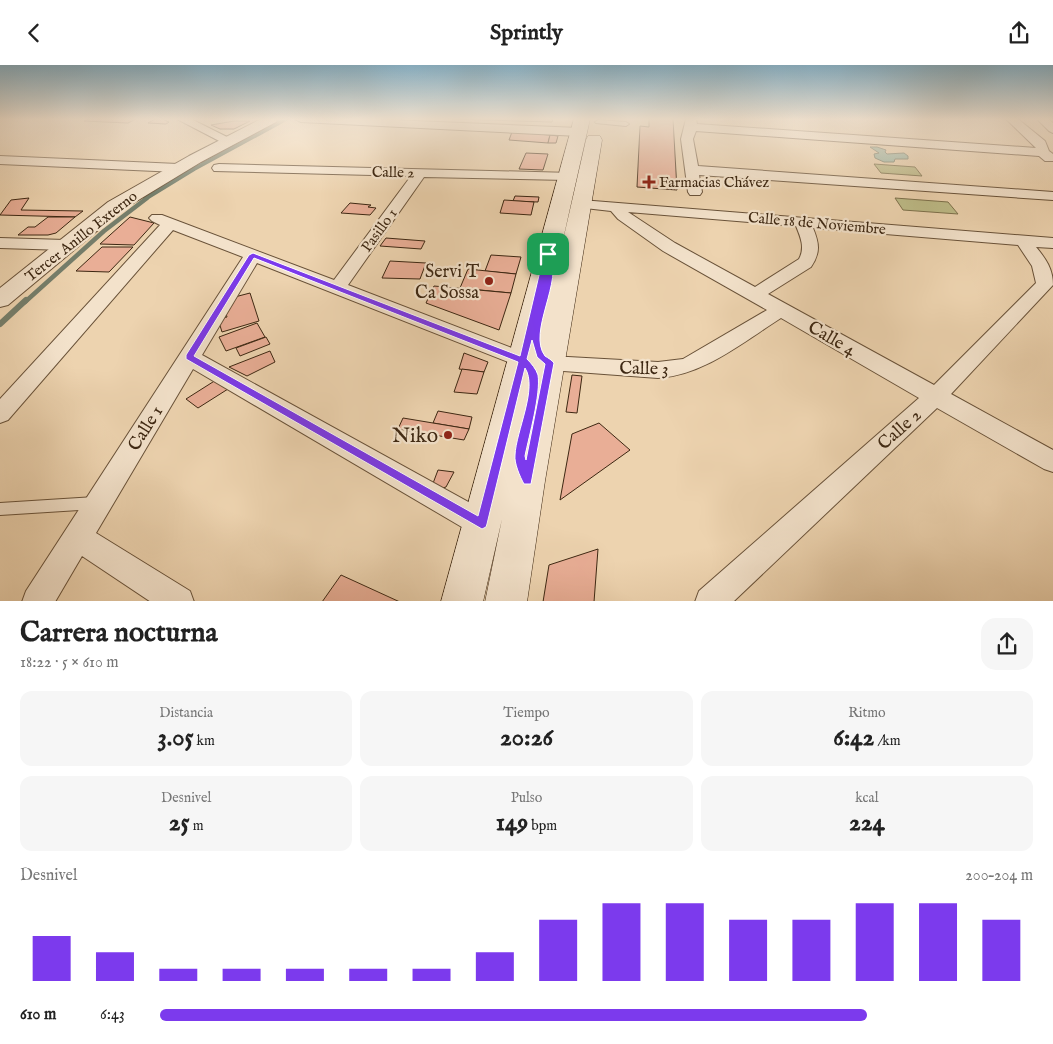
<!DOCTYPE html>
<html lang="es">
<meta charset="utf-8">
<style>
:root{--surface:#fff;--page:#f6f6f6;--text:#222;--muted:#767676;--accent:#7c3aed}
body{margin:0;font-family:"IM FELL English",serif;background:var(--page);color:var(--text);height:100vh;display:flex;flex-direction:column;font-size:19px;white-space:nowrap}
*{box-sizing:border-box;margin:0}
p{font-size:16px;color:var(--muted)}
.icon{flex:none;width:28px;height:28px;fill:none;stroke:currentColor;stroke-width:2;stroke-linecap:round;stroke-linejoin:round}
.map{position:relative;height:536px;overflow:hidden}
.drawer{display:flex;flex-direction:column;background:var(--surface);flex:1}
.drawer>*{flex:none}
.pin{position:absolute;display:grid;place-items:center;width:42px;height:42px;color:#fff;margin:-21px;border-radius:10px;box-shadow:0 2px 8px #0006}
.round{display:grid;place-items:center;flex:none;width:52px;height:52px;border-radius:15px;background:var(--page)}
.headline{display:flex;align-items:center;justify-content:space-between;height:85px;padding:0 20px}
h1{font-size:28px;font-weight:700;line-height:38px}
.metrics{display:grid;grid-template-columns:repeat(3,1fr);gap:8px;height:85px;padding:5px 20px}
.metrics div{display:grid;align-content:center;border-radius:12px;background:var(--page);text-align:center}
.metrics b{font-size:25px;font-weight:700}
.metrics small{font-size:14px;font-weight:400}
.metrics p{font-size:14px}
.chart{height:140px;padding:10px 20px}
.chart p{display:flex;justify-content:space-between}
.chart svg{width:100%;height:90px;margin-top:5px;stroke:var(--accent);stroke-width:6}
ul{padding:0 20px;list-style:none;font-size:16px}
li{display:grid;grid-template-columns:80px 60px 1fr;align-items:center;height:38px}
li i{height:12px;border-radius:6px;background:var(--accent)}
header{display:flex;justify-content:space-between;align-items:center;height:65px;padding:0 20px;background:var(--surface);font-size:22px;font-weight:700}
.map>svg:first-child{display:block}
.green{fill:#bdbb87;stroke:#7d714c}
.water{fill:#9ab8a7;stroke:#757e6b}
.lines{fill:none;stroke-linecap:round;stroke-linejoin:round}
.stream-far2{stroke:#757e6b;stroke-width:4}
.stream-far1{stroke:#757e6b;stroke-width:4.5}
.stream{stroke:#757e6b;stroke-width:6}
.building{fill:#e9ae96;stroke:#3d2712}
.service-casing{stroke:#695239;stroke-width:2}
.minor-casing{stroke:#695239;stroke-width:2}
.tertiary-casing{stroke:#695239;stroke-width:2}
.secondary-casing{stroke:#3d2712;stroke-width:1}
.service{fill:#f3e2cb;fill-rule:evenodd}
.minor{fill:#f3e2cb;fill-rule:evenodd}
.tertiary{fill:#f3e2cb;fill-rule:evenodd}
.secondary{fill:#f3e2cb;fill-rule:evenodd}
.route{fill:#7c3aed;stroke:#fff;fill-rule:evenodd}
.poi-dot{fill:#8f2418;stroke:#f3e2cb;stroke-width:2}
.labels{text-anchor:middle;stroke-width:4.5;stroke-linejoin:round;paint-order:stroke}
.far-street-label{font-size:15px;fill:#3d2712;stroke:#f3e2cb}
.far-poi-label{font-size:15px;fill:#3d2712;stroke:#f3e2cb;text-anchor:start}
.poi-label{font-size:18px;fill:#3d2712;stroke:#f3e2cb;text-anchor:end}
.street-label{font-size:18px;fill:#3d2712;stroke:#f3e2cb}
.near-poi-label{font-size:21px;fill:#3d2712;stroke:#f3e2cb;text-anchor:end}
</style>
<header><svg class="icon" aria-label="back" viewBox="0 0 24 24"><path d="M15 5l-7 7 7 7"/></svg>Sprintly<svg class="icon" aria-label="share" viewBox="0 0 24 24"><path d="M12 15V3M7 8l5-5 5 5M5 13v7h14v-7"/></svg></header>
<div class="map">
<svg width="1053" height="537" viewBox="0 0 1053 537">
<rect width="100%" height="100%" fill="#edd3af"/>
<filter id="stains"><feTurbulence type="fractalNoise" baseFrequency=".004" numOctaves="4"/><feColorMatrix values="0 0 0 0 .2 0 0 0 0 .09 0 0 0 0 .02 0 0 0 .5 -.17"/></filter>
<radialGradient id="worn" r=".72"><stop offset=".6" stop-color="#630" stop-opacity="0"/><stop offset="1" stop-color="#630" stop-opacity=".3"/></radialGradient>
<!-- green -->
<g class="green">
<polygon points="874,99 915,102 922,111 881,108"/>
<polygon points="895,133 948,137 958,149 903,145"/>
</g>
<!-- water -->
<polygon class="water" points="870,82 877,82 886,85 885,87 887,89 904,88 908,91 908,94 895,94 894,97 884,97 875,93 874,89 879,88"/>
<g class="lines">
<!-- stream-far2 -->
<polyline class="stream-far2" points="145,134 194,104 286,54"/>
<!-- stream-far1 -->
<polyline class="stream-far1" points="25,237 104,166 147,133"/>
<!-- stream -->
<polyline class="stream" points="0,259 26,235"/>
</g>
<!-- building -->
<g class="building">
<polygon points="89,54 136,54 128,58 84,56"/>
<polygon points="155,54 162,54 169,57 166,59 148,58"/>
<polygon points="452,54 553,54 552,57"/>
<polygon points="649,54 673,54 677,125 637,122 640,61 649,62"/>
<polygon points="234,56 250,56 234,64 220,64 211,60"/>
<polygon points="512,67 550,70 548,78 509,75"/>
<polygon points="550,70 558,71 556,78 548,78"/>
<polygon points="526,88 548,89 543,105 519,104"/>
<polygon points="515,131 539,132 538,137 513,136"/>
<polygon points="29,133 21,145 83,146 75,152 0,150 11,135"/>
<polygon points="504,135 534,137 531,150 500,148"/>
<polygon points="350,138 371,140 368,142 376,143 370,150 341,148"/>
<polygon points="48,152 75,152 56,168 48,170 18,170 28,162 35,162"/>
<polygon points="130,152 154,158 134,180 100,179"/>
<polygon points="386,173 425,176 421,184 380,181"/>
<polygon points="102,182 133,182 109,207 76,206"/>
<polygon points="491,190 521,192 516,209 485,206"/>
<polygon points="390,196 426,198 420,214 382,213"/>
<polygon points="468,204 516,209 511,228 460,223"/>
<polygon points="434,221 511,228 499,265 426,238"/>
<polygon points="250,228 259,256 222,267 218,254 227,252 225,245 227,234"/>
<polygon points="257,258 265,272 226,286 219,272"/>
<polygon points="266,272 270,279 240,291 236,283"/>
<polygon points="270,286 275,297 247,311 229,302"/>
<polygon points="464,288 488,297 484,307 459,304"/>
<polygon points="462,304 484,307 477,329 454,327"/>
<polygon points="572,310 582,311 577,348 566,347"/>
<polygon points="216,315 228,324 198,343 186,334"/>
<polygon points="438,346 472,352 469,364 433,358"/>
<polygon points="403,353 469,364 464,375 398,364"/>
<polygon points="599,358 630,385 560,435 572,369"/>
<polygon points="438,405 454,407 446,422 436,425 432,421"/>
<polygon points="598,484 594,537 543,537 549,500"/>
<polygon points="341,510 400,537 322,537"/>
</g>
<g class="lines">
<!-- service casing -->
<g class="service-casing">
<g id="service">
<polygon points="598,55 626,57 629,59 626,61 596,58 595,57"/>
<polygon points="95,432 100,434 102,438 100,442 95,444 0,450 0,438"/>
</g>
</g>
<!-- minor casing -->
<g class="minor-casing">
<g id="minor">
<polygon points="177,54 191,54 235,76 233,79 225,79"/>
<polygon points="295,54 367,54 579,63 585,67 579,71 301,57"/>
<polygon points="686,54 696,54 697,59 1036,83 1006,54 1018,54 1045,76 1049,86 1053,89 1053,96 1045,96 1039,91 696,66 693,74 698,101 1053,127 1053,135 699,110 702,127 700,130 690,130 688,127 681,74"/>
<polygon points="1037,54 1048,54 1053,58 1053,68 1049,66"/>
<polygon points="0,91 178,99 185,103 178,107 0,99"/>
<polygon points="219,99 572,108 574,111 567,115 424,112 348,220 530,290 534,295 530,300 523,302 516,300 257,198 202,290 492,450 496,459 492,468 482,472 472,468 193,304 96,468 190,526 194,537 151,537 82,491 55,537 22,537 26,526 243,192 173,165 8,355 0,358 0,334 160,160 152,156 149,153 152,150 162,150 334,215 411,111 214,106 212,103 214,100"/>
<path d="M581 135 1053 173V183L1036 182C1046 194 1053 204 1053 220L951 329 1053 385V407L1044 404 937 343 733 537H695L699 526 919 333 781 253C743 277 704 310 658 313L550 305 543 303 539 298 543 293 550 291 658 297 683 294 767 245 663 186 618 154 611 146 576 142 574 139 576 136ZM628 147 796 161C801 173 805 183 799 194L755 222 675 178ZM813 163 1018 180 1032 201 1036 218 934 320 768 229 811 202C821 187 819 178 813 163Z"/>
<polygon points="0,173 65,175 71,177 73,180 71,183 65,185 0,183"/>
</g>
</g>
<!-- tertiary casing -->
<g class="tertiary-casing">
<polygon id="tertiary" points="261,54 278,54 276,57 201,97 122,145 8,240 0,242 0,223 108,137 189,91"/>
</g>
<!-- secondary casing -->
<g class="secondary-casing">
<polygon id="secondary" points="574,54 590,54 558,197 586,75 588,71 600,71 602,75 545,416 527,537 485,537 502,454 483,537 441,537"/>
</g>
<!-- service -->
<use href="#service" class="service"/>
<!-- minor -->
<use href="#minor" class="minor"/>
<!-- tertiary -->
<use href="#tertiary" class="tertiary"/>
<!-- secondary -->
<use href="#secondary" class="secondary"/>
</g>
<!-- sky -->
<linearGradient id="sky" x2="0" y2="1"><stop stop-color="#89b6ce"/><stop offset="0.42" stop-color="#f7ebdb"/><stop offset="1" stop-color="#f7ebdb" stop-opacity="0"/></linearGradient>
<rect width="1053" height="129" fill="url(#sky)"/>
<!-- route -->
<path class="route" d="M253 188 520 291 544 189 550 188C564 216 527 267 545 291 548 293 552 295 554 298L531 419H524C520 412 514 398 515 390 516 366 538 323 525 303L487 459 486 462 482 464 186 294V290L249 190ZM254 193 518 297 478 451 194 291ZM532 275 537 292 545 299 526 395 525 391C529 371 541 329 538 310 536 304 532 299 527 294Z"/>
<!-- markers -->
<g class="poi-dot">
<path d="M646.5 109.5h5v5h5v5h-5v5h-5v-5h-5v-5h5z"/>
<circle cx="489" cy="216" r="5"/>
<circle cx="448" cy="370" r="5"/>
</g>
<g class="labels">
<!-- far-street labels -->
<g class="far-street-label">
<text transform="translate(393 107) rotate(1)" y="5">Calle 2</text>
<text transform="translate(817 158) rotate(5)" y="5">Calle 18 de Noviembre</text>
<text transform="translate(379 165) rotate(-54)" y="5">Pasillo 1</text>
<text transform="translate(81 171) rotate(-38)" y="5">Tercer Anillo Externo</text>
</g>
<!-- far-poi labels -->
<g class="far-poi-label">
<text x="659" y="122">Farmacias Chávez</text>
</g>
<!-- poi labels -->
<g class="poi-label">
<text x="479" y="212">Servi T<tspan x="479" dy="21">Ca Sossa</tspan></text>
</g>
<!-- street labels -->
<g class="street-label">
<text transform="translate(832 273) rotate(30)" y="6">Calle 4</text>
<text transform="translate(644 303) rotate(1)" y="6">Calle 3</text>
<text transform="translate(145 363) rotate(-58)" y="6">Calle 1</text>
<text transform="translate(899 364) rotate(-42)" y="6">Calle 2</text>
</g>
<!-- near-poi labels -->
<g class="near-poi-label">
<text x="438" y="377">Niko</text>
</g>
</g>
<rect width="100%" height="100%" filter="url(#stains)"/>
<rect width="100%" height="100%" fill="url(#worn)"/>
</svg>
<div class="pin" style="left:548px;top:189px;background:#1e9e55"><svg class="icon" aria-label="arrive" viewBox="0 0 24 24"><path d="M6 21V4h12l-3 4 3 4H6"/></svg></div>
</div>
<section class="drawer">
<div class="headline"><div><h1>Carrera nocturna</h1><p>18:22 · 5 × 610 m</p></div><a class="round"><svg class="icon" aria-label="share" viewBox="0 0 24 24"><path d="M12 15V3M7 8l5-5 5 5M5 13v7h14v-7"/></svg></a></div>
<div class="metrics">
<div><p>Distancia</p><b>3.05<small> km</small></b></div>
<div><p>Tiempo</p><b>20:26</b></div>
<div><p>Ritmo</p><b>6:42<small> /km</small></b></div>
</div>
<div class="metrics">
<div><p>Desnivel</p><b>25<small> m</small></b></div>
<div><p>Pulso</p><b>149<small> bpm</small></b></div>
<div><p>kcal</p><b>224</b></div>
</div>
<div class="chart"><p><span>Desnivel</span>200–204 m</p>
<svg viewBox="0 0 160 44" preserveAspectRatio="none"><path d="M5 44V22M15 44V30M25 44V38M35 44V38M45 44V38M55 44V38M65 44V38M75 44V30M85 44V14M95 44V6M105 44V6M115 44V14M125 44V14M135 44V6M145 44V6M155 44V14"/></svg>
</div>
<ul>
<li><b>610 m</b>6:43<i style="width:81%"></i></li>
</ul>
</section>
